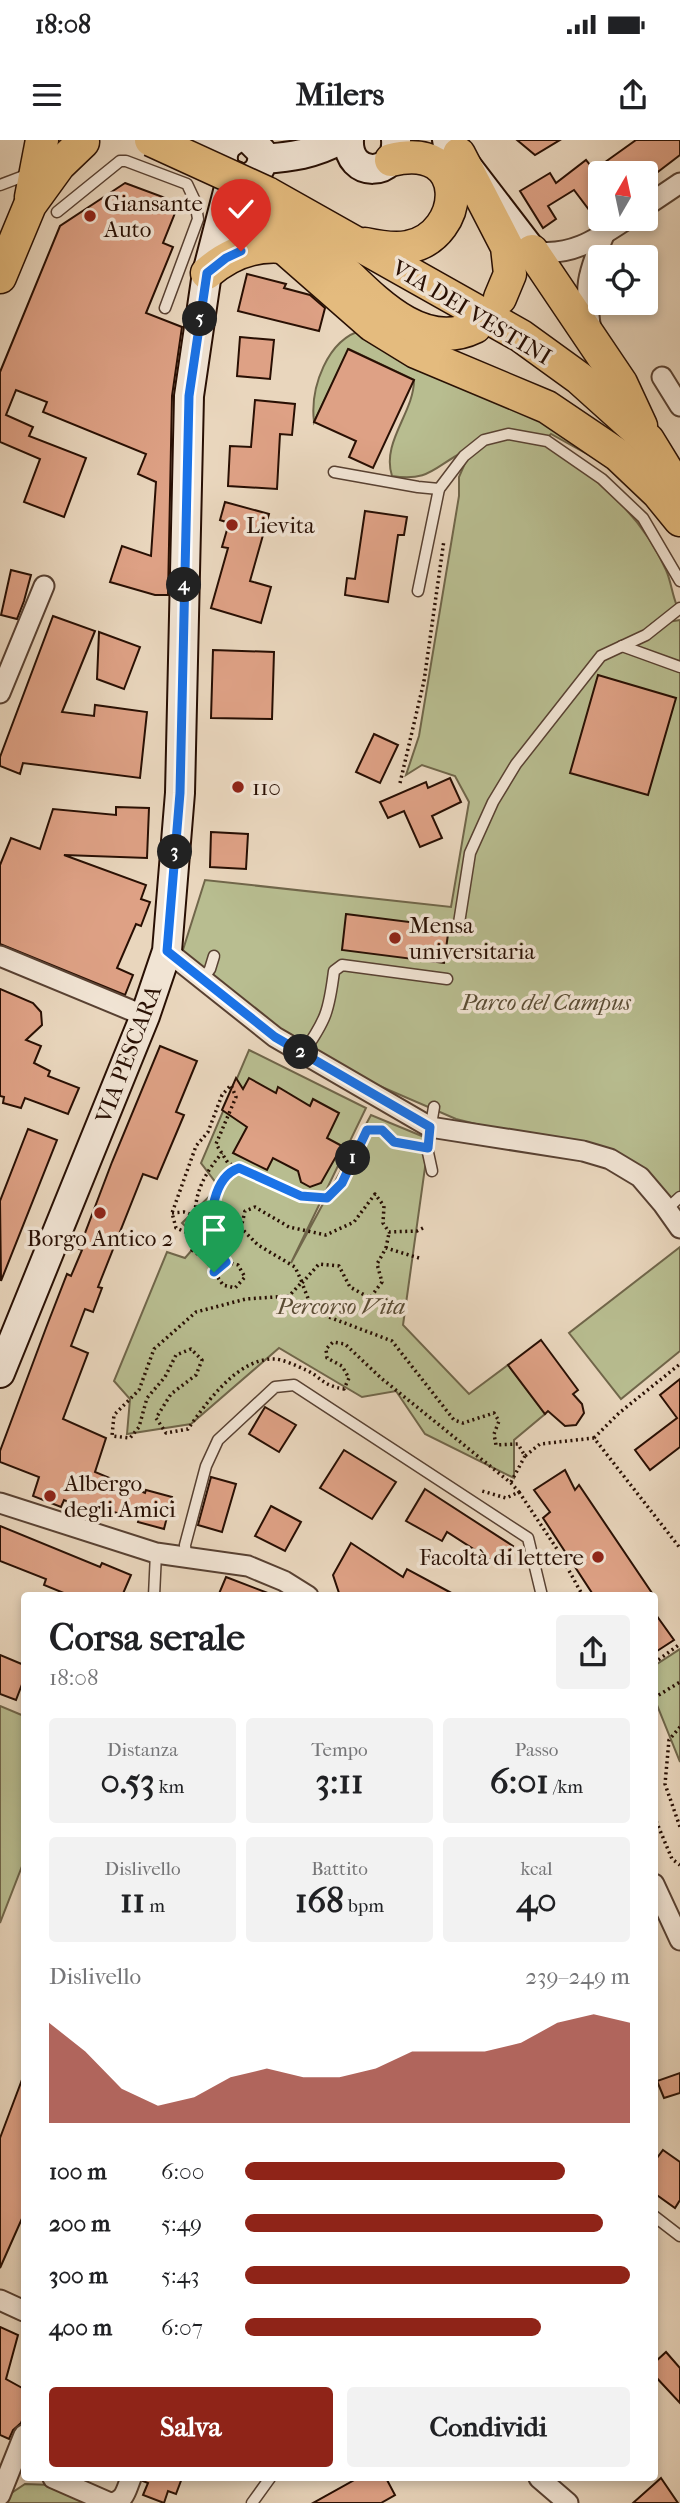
<!DOCTYPE html>
<html lang="it">
<meta charset="utf-8">
<style>
:root{--surface:#fff;--page:#f2f2f2;--text:#202124;--muted:#757577;--accent:#8f2418}
body{margin:0;font-family:"IM FELL French Canon",serif;background:var(--page);color:var(--text);height:100vh;display:flex;flex-direction:column;font-size:26px;white-space:nowrap}
*{box-sizing:border-box;margin:0}
p{font-size:23px;color:var(--muted)}
.icon{flex:none;width:38px;height:38px;fill:none;stroke:currentColor;stroke-width:2;stroke-linecap:round;stroke-linejoin:round}
.map{position:relative;flex:1;overflow:hidden}
.side{position:absolute;left:21px;top:1452px;width:637px;height:889px;display:flex;flex-direction:column;background:var(--surface);border-radius:7px;box-shadow:0 4px 10px #0003}
.side>*{flex:none}
.needle{width:46px;rotate:9deg}
.controls{position:absolute;left:588px;top:21px;display:grid;gap:14px}
.controls a{display:grid;place-items:center;width:70px;height:70px;border-radius:7px;background:var(--surface);box-shadow:0 4px 10px #0003;font-size:35px}
.pin{position:absolute;display:grid;place-items:center;width:60px;height:60px;color:#fff;margin:-72px -30px;border-radius:50% 50% 50% 0;rotate:-45deg;box-shadow:0 0 7px #0007}
.pin .icon{rotate:45deg}
.km{position:absolute;width:35px;height:35px;margin:-18px;border-radius:50%;background:#222;color:#fff;font-size:19px;line-height:35px;text-align:center}
.round{display:grid;place-items:center;flex:none;width:74px;height:74px;border-radius:7px;background:var(--page)}
.summary{display:flex;align-items:center;justify-content:space-between;height:119px;padding:0 28px}
h1{font-size:38px;font-weight:700;line-height:52px}
.stats{display:grid;grid-template-columns:repeat(3,1fr);gap:10px;height:119px;padding:7px 28px}
.stats div{display:grid;align-content:center;border-radius:7px;background:var(--page);text-align:center}
.stats b{font-size:35px;font-weight:700}
.stats small{font-size:19px;font-weight:400}
.stats p{font-size:19px}
.chart{height:196px;padding:14px 28px}
.chart p{display:flex;justify-content:space-between}
.chart svg{width:100%;height:126px;margin-top:7px;fill:var(--accent);opacity:.7}
.button{display:flex;gap:14px;margin-top:auto;padding:14px 28px}
.button a{flex:1;height:80px;border-radius:7px;background:var(--accent);color:#fff;font-size:28px;font-weight:700;line-height:80px;text-align:center}
.button a+a{background:var(--page);color:var(--text)}
ul{padding:0 28px;list-style:none;font-size:23px}
li{display:grid;grid-template-columns:112px 84px 1fr;align-items:center;height:52px}
li i{height:18px;border-radius:9px;background:var(--accent)}
.status{display:flex;justify-content:space-between;align-items:center;height:49px;padding:0 35px;background:var(--surface);direction:ltr}
.status svg{height:19px;fill:currentColor}
header{display:flex;justify-content:space-between;align-items:center;height:91px;padding:0 28px;background:var(--surface);font-size:32px;font-weight:700}
.map>svg:first-child{display:block}
.green{fill:#b8bd90;stroke:#70664a;stroke-width:2}
.building{fill:#dea185;stroke:#280f03;stroke-width:2}
.lines{fill:none;stroke-linecap:round;stroke-linejoin:round}
.lane-casing{stroke:#584132;stroke-width:13}
.street-casing{stroke:#584132;stroke-width:23}
.secondary-casing{stroke:#280f03;stroke-width:32}
.primary-casing{stroke:#280f03;stroke-width:35}
.path{stroke:#280f03;stroke-width:3.5;stroke-dasharray:2 3.5;stroke-linecap:butt}
.lane{stroke:#f1e4d4;stroke-width:10}
.street{stroke:#f1e4d4;stroke-width:19}
.secondary{stroke:#f1e4d4;stroke-width:28}
.primary{stroke:#e4bb7e;stroke-width:32}
.primary-bridge-casing{stroke:#280f03;stroke-width:35;stroke-linecap:butt}
.primary-bridge{stroke:#e4bb7e;stroke-width:32}
.route-casing{stroke:#fff;stroke-width:14}
.route{stroke:#1a73e8;stroke-width:9}
.poi-dot{fill:#8f2418;stroke:#f1e4d4;stroke-width:2.5}
.labels{text-anchor:middle;stroke-width:7;stroke-linejoin:round;paint-order:stroke}
.poi-label{font-size:23px;fill:#280f03;stroke:#f1e4d4;text-anchor:start}
.street-label{font-size:23px;fill:#280f03;stroke:#f1e4d4}
.park-label{font-size:23px;font-style:italic;fill:#5a4c34;stroke:#f1e4d4}
</style>
<div class="status"><b>18:08</b><svg viewBox="0 0 49 12"><path d="M0 12V9h3v3zM5 12V6h3v6zM10 12V3h3v9zM15 12V0h3v12zM26 1h20v11H26zM47 4h2v5h-2z"/></svg></div>
<header><svg class="icon" aria-label="menu" viewBox="0 0 24 24"><path d="M4 6h16M4 12h16M4 18h16"/></svg>Milers<svg class="icon" aria-label="share" viewBox="0 0 24 24"><path d="M12 15V3M7 8l5-5 5 5M5 13v7h14v-7"/></svg></header>
<div class="map">
<svg width="680" height="2363" viewBox="0 0 680 2363">
<rect width="100%" height="100%" fill="#e9d6bd"/>
<filter id="stains"><feTurbulence type="fractalNoise" baseFrequency=".00286" numOctaves="4"/><feColorMatrix values="0 0 0 0 .2 0 0 0 0 .09 0 0 0 0 .02 0 0 0 .5 -.17"/></filter>
<radialGradient id="worn" r=".72"><stop offset=".6" stop-color="#630" stop-opacity="0"/><stop offset="1" stop-color="#630" stop-opacity=".3"/></radialGradient>
<!-- green -->
<g class="green">
<polygon points="238,70 241,72 270,99 231,106 236,71"/>
<path d="M363 190 482 242 596 319 551 294 541 304C554 307 563 316 574 323 612 351 647 386 666 430 671 441 672 454 677 466L650 485 680 480V1055L667 1069 640 1037 583 1011 456 979 303 913 182 813 205 740 451 767 469 662 455 636 422 625 406 635 419 596 459 356V337L466 321 463 312C434 327 429 342 392 336 381 302 414 273 414 240L349 209 314 282C310 248 327 199 363 190Z"/>
<polygon points="249,910 366,968 291,1123 371,975 429,999 403,1185 469,1254 508,1225 545,1274 514,1300 514,1338 425,1294 396,1251 362,1257 279,1208 191,1284 127,1294 130,1259 114,1241 167,1112 185,1118 192,1110 197,1097 182,1083 219,1047 201,1023"/>
<polygon points="680,1107 680,1211 621,1259 569,1193"/>
<polygon points="680,1509 680,1622 655,1560 654,1526"/>
<polygon points="0,1566 24,1576 24,1721 0,1783"/>
<polygon points="25,2344 52,2345 89,2363 7,2363 10,2354"/>
</g>
<!-- building -->
<g class="building">
<polygon points="517,0 560,0 535,15"/>
<polygon points="636,0 680,0 680,15 646,41 646,33 600,33 599,83 574,50 548,66 556,79 543,88 520,51 550,33 556,43 586,20 594,30"/>
<polygon points="125,43 179,63 163,103 173,107 146,173 182,187 172,256 168,455 155,455 110,442 122,406 151,416 156,342 138,334 146,314 43,272 47,262 16,250 6,275 33,287 29,296 86,318 64,377 24,362 40,319 0,302 0,232 60,86"/>
<polygon points="247,134 286,144 284,148 310,155 325,168 319,191 238,171"/>
<polygon points="240,197 274,200 270,239 237,236"/>
<polygon points="348,209 414,240 373,328 349,317 356,301 314,282"/>
<polygon points="255,260 295,264 292,295 280,294 277,349 228,346 230,306 251,307"/>
<polygon points="225,362 269,374 250,441 271,447 261,483 211,468 228,408 222,407 229,383 220,380"/>
<polygon points="365,371 407,377 404,395 398,395 388,462 345,455 347,438 355,439"/>
<polygon points="11,430 31,435 24,461 17,479 1,475"/>
<polygon points="53,476 95,491 62,572 94,576 95,565 147,572 140,638 23,623 20,634 0,626 0,617"/>
<polygon points="99,492 140,507 124,549 97,539"/>
<polygon points="213,510 274,512 272,579 211,578"/>
<polygon points="598,535 676,558 648,655 570,633"/>
<polygon points="374,594 398,605 380,643 356,632"/>
<polygon points="450,638 461,662 432,676 442,698 420,707 404,671 388,678 380,662 426,642 428,648"/>
<polygon points="116,667 149,668 147,718 64,715 146,745 141,759 150,762 141,786 136,784 117,828 133,835 125,855 0,804 0,725 11,698 40,709 53,669 116,675"/>
<polygon points="211,692 248,694 246,729 210,727"/>
<polygon points="346,774 449,787 444,823 342,810"/>
<polygon points="0,849 33,863 41,872 42,885 26,900 41,906 34,923 50,931 48,936 79,948 68,974 25,958 21,968 3,963 4,957 0,956"/>
<polygon points="160,906 197,921 176,972 184,975 157,1039 143,1034 98,1147 102,1148 93,1172 85,1169 71,1206 88,1213 63,1279 106,1298 95,1332 145,1353 146,1350 172,1357 164,1389 138,1382 139,1378 96,1368 94,1372 64,1360 61,1367 33,1356 39,1337 0,1322 0,1311 46,1188 67,1134 71,1136 82,1110 79,1109 112,1022"/>
<polygon points="236,938 243,949 249,938 276,953 278,947 310,966 313,959 339,973 327,998 342,1006 321,1043 310,1047 301,1042 298,1031 273,1018 267,1030 233,1013 247,987 222,970"/>
<polygon points="28,989 57,1000 1,1141 0,1061"/>
<polygon points="541,1200 578,1250 573,1254 582,1264 584,1273 576,1285 565,1286 548,1271 545,1274 508,1225"/>
<polygon points="680,1239 680,1307 650,1330 635,1310 677,1278 660,1255"/>
<polygon points="265,1267 296,1285 279,1312 249,1294"/>
<polygon points="344,1310 396,1342 372,1379 320,1348"/>
<polygon points="565,1330 575,1350 579,1345 654,1456 594,1456 543,1378 550,1372 534,1350"/>
<polygon points="211,1337 236,1344 222,1392 198,1385"/>
<polygon points="425,1349 513,1406 500,1426 447,1392 442,1401 406,1381"/>
<polygon points="271,1366 301,1382 285,1411 255,1396"/>
<polygon points="0,1386 100,1427 102,1423 131,1435 122,1456 71,1456 44,1445 46,1439 0,1421"/>
<polygon points="351,1403 403,1437 407,1429 457,1456 340,1456 333,1435"/>
<polygon points="226,1437 273,1455 273,1456 218,1456"/>
<polygon points="654,1472 674,1500 654,1513"/>
<polygon points="0,1515 24,1525 24,1539 16,1560 0,1554"/>
<polygon points="680,1933 680,1953 664,1958 657,1941"/>
<polygon points="23,1937 24,2074 0,2128 0,1998"/>
<polygon points="663,2010 680,2022 680,2060 675,2068 654,2053 654,2022"/>
<polygon points="0,2187 18,2195 6,2239 24,2249 24,2276 21,2283 13,2290 9,2299 0,2295"/>
<polygon points="666,2212 680,2228 680,2263 654,2235 654,2223"/>
<polygon points="143,2338 182,2338 176,2354 168,2351 164,2363 143,2355 148,2343 143,2341"/>
<polygon points="358,2338 386,2338 395,2355 381,2363 313,2363"/>
<polygon points="661,2338 678,2363 633,2363"/>
</g>
<g class="lines">
<!-- lane casing -->
<g class="lane-casing">
<g id="lane">
<polyline points="0,45 29,34"/>
<polyline points="57,72 120,21 126,21 187,44 195,61 198,79 165,168"/>
<polyline points="334,332 418,347 439,349"/>
<polyline points="418,451 439,349 464,316 484,300 508,294 547,301 602,339 643,378 680,441"/>
<polyline points="622,506 680,527"/>
<polyline points="459,783 470,713 493,662 516,624 601,516 646,495 680,468"/>
<polyline points="203,839 210,829 214,816"/>
<path d="M303 913C326 880 329 871 334 831L342 825 447 839"/>
<polyline points="432,1031 427,1008 434,967"/>
<polyline points="667,1069 680,1057"/>
<polyline points="186,1417 185,1405 206,1326 218,1300 275,1247 294,1245 528,1398 542,1456"/>
<polyline points="154,1456 156,1413"/>
<polyline points="654,2076 680,2096"/>
<polyline points="252,2363 270,2338"/>
</g>
</g>
<!-- street casing -->
<g class="street-casing">
<g id="street">
<polyline points="646,66 680,43"/>
<path d="M532 111C570 118 597 99 627 79"/>
<path d="M591 190C584 147 587 135 604 95"/>
<polyline points="662,237 680,266"/>
<polyline points="0,553 44,446"/>
<polyline points="167,811 275,897 430,987 583,1011 610,1019 640,1037 663,1064 680,1088"/>
<polyline points="0,816 145,876"/>
<polyline points="0,1363 156,1413 248,1426 284,1441 308,1456"/>
<polyline points="654,1744 680,1800"/>
<polyline points="0,2160 24,2171"/>
<polyline points="53,2338 110,2363"/>
<polyline points="539,2338 568,2363"/>
<polyline points="0,2355 24,2295"/>
<path d="M110 2363C125 2362 126 2350 131 2338"/>
</g>
</g>
<!-- secondary casing -->
<g class="secondary-casing">
<g id="secondary">
<polyline points="191,0 223,14"/>
<path d="M234 0C221 7 220 20 227 32L242 39C257 37 264 27 262 12L250 0"/>
<path d="M349 0C347 39 399 38 396 0"/>
<polyline points="447,0 532,111"/>
<path d="M263 19C290 17 315 14 339 0"/>
<polyline points="0,1233 145,876 167,811 180,653 189,256 207,133 232,36"/>
</g>
</g>
<!-- primary casing -->
<g class="primary-casing">
<g id="primary">
<polyline points="459,14 507,107 510,134 500,158"/>
<polyline points="236,38 283,107 372,185 416,212 547,267 618,315 658,353 680,380"/>
<polyline points="267,53 521,196 579,238 648,300 680,352"/>
<polyline points="31,57 42,0"/>
<path d="M289 77C308 97 328 116 348 135 381 167 426 211 475 187"/>
<path d="M365 104C379 107 394 110 408 107 466 96 472 0 391 20"/>
<polyline points="532,111 621,243 641,286"/>
<path d="M207 133C229 114 253 104 283 107"/>
<polyline points="0,137 30,65 59,25 83,2"/>
</g>
</g>
<!-- path -->
<g class="path">
<polyline points="400,643 424,541 444,400"/>
<polyline points="172,1073 184,1072 193,1075"/>
<path d="M423 1088 417 1091 389 1092 383 1083 384 1066 375 1054 354 1082 326 1095 289 1087 255 1067 245 1071 241 1088 258 1105 295 1127 302 1142 289 1156 246 1159 196 1172 154 1209 139 1250 114 1275 112 1296 130 1298 139 1287 147 1258 165 1237 176 1215 191 1209 202 1220 196 1235 171 1254 156 1278 166 1293 188 1289C206 1263 238 1218 274 1219 283 1219 297 1226 306 1230 323 1238 321 1245 344 1249L349 1238 342 1226 327 1218 326 1209 333 1202 345 1204 381 1238 511 1343 519 1352 506 1358 482 1351"/>
<path d="M215 1105 197 1097C191 1062 199 1040 222 1013"/>
<polyline points="386,1108 389,1093"/>
<polyline points="419,1118 386,1108 377,1124 382,1142 370,1158 350,1147 339,1126 319,1124 302,1143 313,1171 392,1201 454,1280 463,1283 494,1273 499,1281 494,1294 496,1305 518,1304 525,1316 540,1304 594,1298 680,1408"/>
<polyline points="226,1122 238,1125 245,1137 235,1148 223,1145 206,1120 192,1110 197,1097 176,1088 172,1073 196,1006 208,992 222,955 231,945 236,957 216,1004 228,1023 301,1056 327,1058 342,1043 367,990 382,990 394,1002 414,1005"/>
<path d="M214 1132 226 1122C222 1116 216 1110 214 1103 208 1079 213 1037 239 1028"/>
<polyline points="594,1298 619,1273 680,1224"/>
<polyline points="511,1342 525,1316"/>
<polyline points="519,1352 557,1409 583,1456"/>
<polyline points="654,1523 680,1504"/>
<polyline points="654,1558 680,1542"/>
<polyline points="680,1587 669,1600 665,1644 680,1687"/>
<polyline points="654,1676 672,1719 680,1725"/>
</g>
<!-- lane -->
<use href="#lane" class="lane"/>
<!-- street -->
<use href="#street" class="street"/>
<!-- secondary -->
<use href="#secondary" class="secondary"/>
<!-- primary -->
<use href="#primary" class="primary"/>
<!-- primary-bridge casing -->
<g class="primary-bridge-casing">
<polyline id="primary-bridge" points="151,0 267,53"/>
</g>
<!-- primary-bridge -->
<use href="#primary-bridge" class="primary-bridge"/>
</g>
<g class="lines">
<!-- route casing -->
<g class="route-casing">
<path id="route" d="M214 1132 226 1122C222 1116 216 1110 214 1103 208 1079 213 1037 239 1028L301 1056 327 1058 342 1043 367 990H382L394 1002 428 1008 430 987 275 897 167 811 180 653 189 256 207 133 226 118 241 111"/>
</g>
<!-- route -->
<use href="#route" class="route"/>
</g>
<!-- markers -->
<g class="poi-dot">
<circle cx="90" cy="76" r="7"/>
<circle cx="232" cy="385" r="7"/>
<circle cx="238" cy="647" r="7"/>
<circle cx="395" cy="798" r="7"/>
<circle cx="100" cy="1073" r="7"/>
<circle cx="50" cy="1356" r="7"/>
<circle cx="598" cy="1417" r="7"/>
</g>
<g class="labels">
<!-- poi labels -->
<g class="poi-label">
<text x="104" y="71">Giansante<tspan x="104" dy="26">Auto</tspan></text>
<text x="246" y="393">Lievita</text>
<text x="252" y="655">110</text>
<text x="409" y="793">Mensa<tspan x="409" dy="26">universitaria</tspan></text>
<text x="100" y="1106" text-anchor="middle">Borgo Antico 2</text>
<text x="64" y="1351">Albergo<tspan x="64" dy="26">degli Amici</tspan></text>
<text x="584" y="1425" text-anchor="end">Facoltà di lettere</text>
</g>
<!-- street labels -->
<g class="street-label">
<text transform="translate(472 172) rotate(31)" y="8">VIA DEI VESTINI</text>
<text transform="translate(128 914) rotate(-69)" y="8">VIA PESCARA</text>
</g>
<!-- park labels -->
<g class="park-label">
<text x="546" y="870">Parco del Campus</text>
<text x="341" y="1174">Percorso Vita</text>
</g>
</g>
<rect width="100%" height="100%" filter="url(#stains)"/>
<rect width="100%" height="100%" fill="url(#worn)"/>
</svg>
<div class="controls">
<a><svg class="needle" viewBox="-14 -14 28 28"><path d="M0-13l5 13h-10z" fill="#e53935"/><path d="M0 13l5-13h-10z" fill="#757577"/></svg></a>
<a><svg class="icon" aria-label="locate" viewBox="0 0 24 24"><circle cx="12" cy="12" r="6"/><path d="M12 2v4M12 18v4M2 12h4M18 12h4"/></svg></a>
</div>
<div class="pin" style="left:214px;top:1132px;background:#1e9e55"><svg class="icon" aria-label="arrive" viewBox="0 0 24 24"><path d="M6 21V4h12l-3 4 3 4H6"/></svg></div>
<div class="pin" style="left:241px;top:111px;background:#d93025"><svg class="icon" aria-label="check" viewBox="0 0 24 24"><path d="M5 12l5 5 9-10"/></svg></div>
<b class="km" style="left:353px;top:1018px">1</b>
<b class="km" style="left:301px;top:912px">2</b>
<b class="km" style="left:175px;top:712px">3</b>
<b class="km" style="left:184px;top:445px">4</b>
<b class="km" style="left:200px;top:179px">5</b>
<section class="side">
<div class="summary"><div><h1>Corsa serale</h1><p>18:08</p></div><a class="round"><svg class="icon" aria-label="share" viewBox="0 0 24 24"><path d="M12 15V3M7 8l5-5 5 5M5 13v7h14v-7"/></svg></a></div>
<div class="stats">
<div><p>Distanza</p><b>0.53<small> km</small></b></div>
<div><p>Tempo</p><b>3:11</b></div>
<div><p>Passo</p><b>6:01<small> /km</small></b></div>
</div>
<div class="stats">
<div><p>Dislivello</p><b>11<small> m</small></b></div>
<div><p>Battito</p><b>168<small> bpm</small></b></div>
<div><p>kcal</p><b>40</b></div>
</div>
<div class="chart"><p><span>Dislivello</span>239–249 m</p>
<svg viewBox="0 0 160 44" preserveAspectRatio="none"><path d="M0 44V9L10 19L20 32L30 38L40 35L50 28L60 25L70 28L80 28L90 25L100 19L110 19L120 19L130 16L140 9L150 6L160 9V44z"/></svg>
</div>
<ul>
<li><b>100 m</b>6:00<i style="width:83%"></i></li>
<li><b>200 m</b>5:49<i style="width:93%"></i></li>
<li><b>300 m</b>5:43<i style="width:100%"></i></li>
<li><b>400 m</b>6:07<i style="width:77%"></i></li>
</ul>
<div class="button"><a>Salva</a><a>Condividi</a></div>
</section>
</div>
